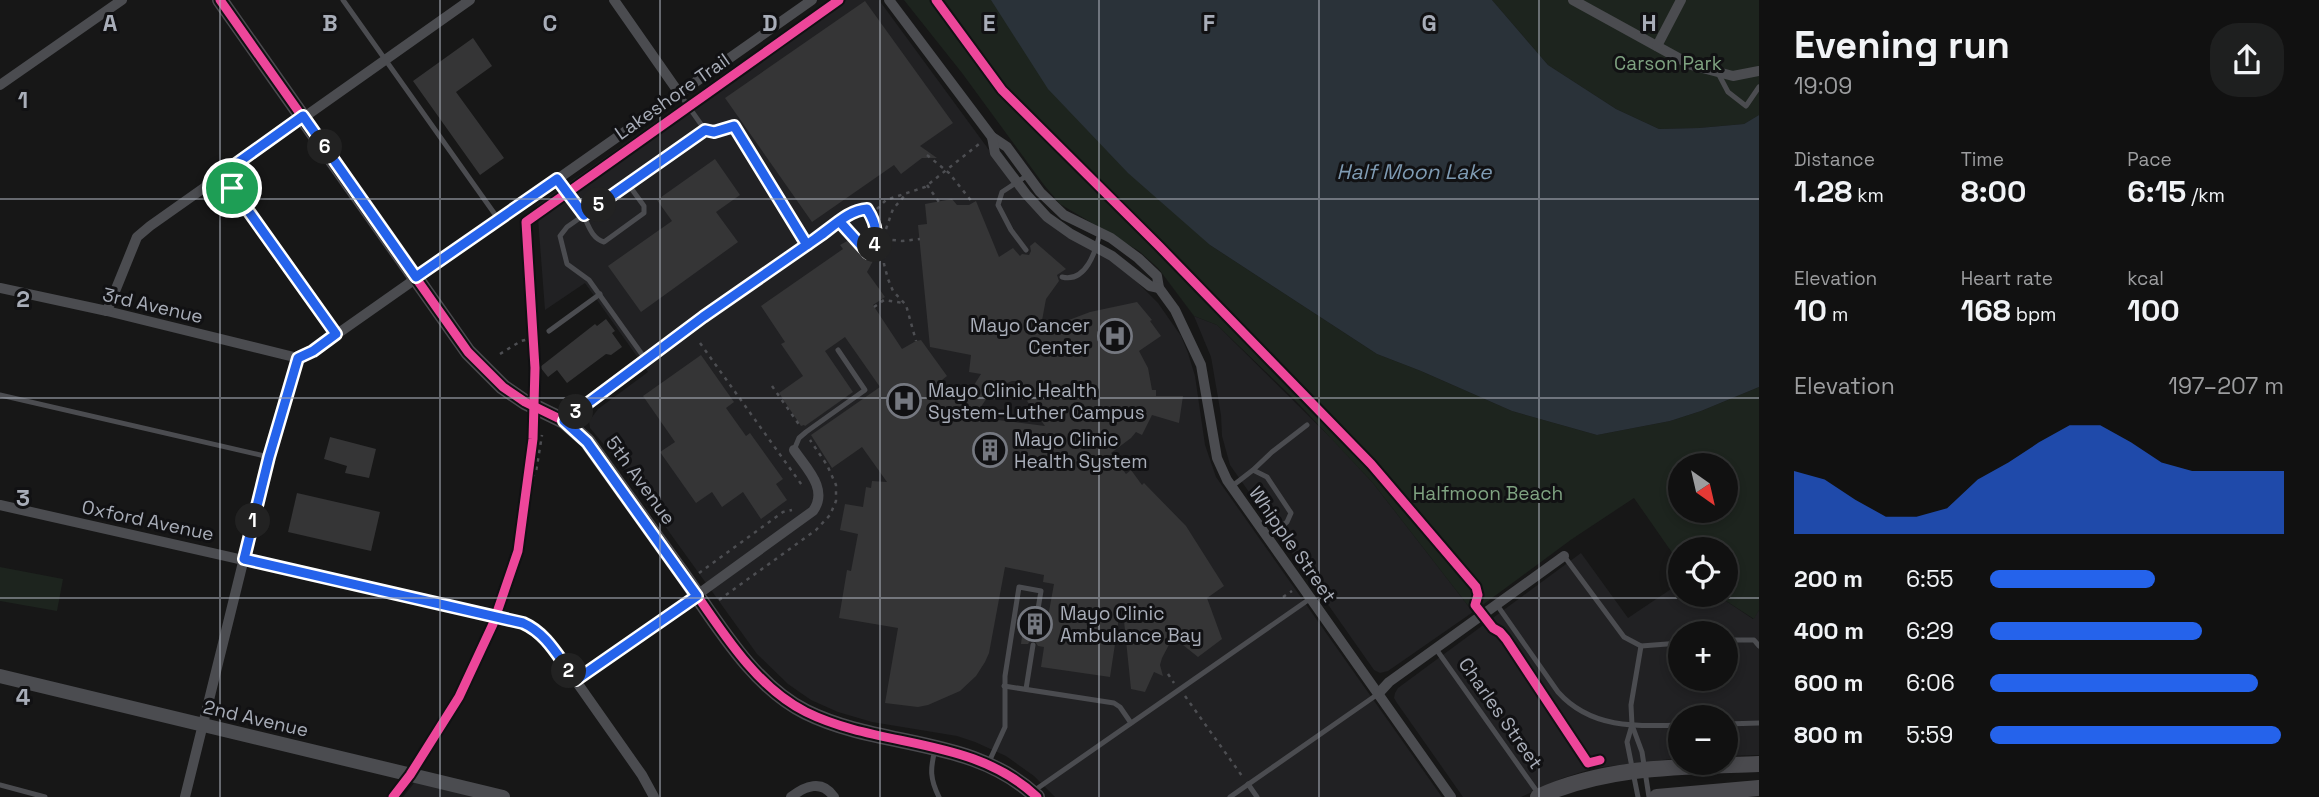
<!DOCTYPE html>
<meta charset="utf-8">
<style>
:root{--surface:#111;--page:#1e1f1f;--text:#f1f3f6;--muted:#9c9d9f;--line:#303131;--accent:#2563eb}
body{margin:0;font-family:"Space Grotesk",sans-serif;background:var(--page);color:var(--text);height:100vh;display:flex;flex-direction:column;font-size:26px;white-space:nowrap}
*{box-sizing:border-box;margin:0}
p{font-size:23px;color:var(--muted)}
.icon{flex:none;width:38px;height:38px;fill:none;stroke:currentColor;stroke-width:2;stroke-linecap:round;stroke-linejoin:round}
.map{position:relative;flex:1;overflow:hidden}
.drawer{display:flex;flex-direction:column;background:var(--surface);width:560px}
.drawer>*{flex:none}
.needle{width:46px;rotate:146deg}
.controls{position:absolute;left:1668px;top:453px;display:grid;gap:14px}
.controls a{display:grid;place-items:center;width:70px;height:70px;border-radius:50%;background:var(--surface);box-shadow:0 4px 10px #0003,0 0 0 2px var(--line);font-size:35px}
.pin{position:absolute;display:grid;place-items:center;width:60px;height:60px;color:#fff;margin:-30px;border:4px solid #fff;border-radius:50%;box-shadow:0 2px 7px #0007}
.km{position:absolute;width:35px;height:35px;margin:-18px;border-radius:50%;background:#222;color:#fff;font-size:19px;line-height:35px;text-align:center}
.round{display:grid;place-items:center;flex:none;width:74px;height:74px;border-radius:28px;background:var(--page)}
.head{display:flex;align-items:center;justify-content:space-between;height:119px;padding:0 35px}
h1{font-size:38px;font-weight:800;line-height:52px}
.metrics{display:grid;grid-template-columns:repeat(3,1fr);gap:10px;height:119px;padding:7px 35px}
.metrics div{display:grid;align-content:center}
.metrics b{font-size:30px;font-weight:800}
.metrics small{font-size:19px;font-weight:400}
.metrics p{font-size:19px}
.chart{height:196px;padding:14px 35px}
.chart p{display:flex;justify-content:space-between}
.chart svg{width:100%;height:126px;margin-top:7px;fill:var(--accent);opacity:.7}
ul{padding:0 35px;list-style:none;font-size:23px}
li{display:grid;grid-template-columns:112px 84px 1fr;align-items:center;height:52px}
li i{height:18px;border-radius:9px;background:var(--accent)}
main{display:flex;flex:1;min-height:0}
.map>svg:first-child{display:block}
.built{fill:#212123;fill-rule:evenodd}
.green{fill:#1d241e;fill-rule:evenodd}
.water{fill:#2a3239}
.building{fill:#353536;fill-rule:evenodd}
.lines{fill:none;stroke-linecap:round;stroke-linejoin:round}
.path{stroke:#4d4e52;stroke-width:2.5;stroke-dasharray:3.5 5;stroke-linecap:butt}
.service{stroke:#4b4c50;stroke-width:5}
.minor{stroke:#4b4c50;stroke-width:10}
.tertiary{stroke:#4b4c50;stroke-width:14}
.secondary{stroke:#4a4a4e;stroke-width:16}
.cycleway-casing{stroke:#111113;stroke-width:13}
.cycleway{stroke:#ed469a;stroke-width:9}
.route-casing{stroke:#fff;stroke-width:14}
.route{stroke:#2563eb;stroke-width:9}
.grid{fill:none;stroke:#a8adb8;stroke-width:2;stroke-opacity:0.55}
.labels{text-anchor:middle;stroke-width:6;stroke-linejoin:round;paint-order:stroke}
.park-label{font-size:19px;fill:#7fa381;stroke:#111113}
.street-label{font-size:19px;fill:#a8adb8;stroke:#111113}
.poi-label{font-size:19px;fill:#a8adb8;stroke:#111113;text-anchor:start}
.water-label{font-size:21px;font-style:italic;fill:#7f9bb3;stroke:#111113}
.grid-label{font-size:23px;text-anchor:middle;font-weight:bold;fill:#a8adb8;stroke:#111113;stroke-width:6;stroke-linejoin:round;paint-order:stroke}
</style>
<main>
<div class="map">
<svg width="1759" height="797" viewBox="0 0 1759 797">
<rect width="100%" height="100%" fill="#171717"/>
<!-- built -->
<g class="built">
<polygon points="829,0 879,0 1022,195 1126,271 1158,303 1181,336 1188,353 1195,376 1205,445 1216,477 1442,797 1055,797 1034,776 1006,756 975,742 957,736 872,722 838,712 811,700 788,684 757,654 621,465 590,428 589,421 598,409 648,372 585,283 545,310 537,205"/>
<polygon points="1194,316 1217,325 1335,442 1373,483 1473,612 1388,671 1380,673 1374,670 1230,465 1222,436 1221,415 1211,357"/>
<path d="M1581 553 1628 618 1680 583V595H1717L1753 619 1759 610V755L1726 756V718H1680V758L1594 768 1563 778 1521 797H1463L1397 703 1394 698 1395 693 1398 688ZM1680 634H1726V679H1680Z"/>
<polygon points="419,777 503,797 403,797"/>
</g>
<!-- green -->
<g class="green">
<path d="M904 0H992L1210 245 1377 354 1421 371 1512 411 1597 435 1670 421 1701 411 1759 387V610L1754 619 1717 595H1726V550H1680V564L1634 498 1572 539 1473 612 1373 483 1294 399 1217 325 1194 316 1158 268 1139 251 1060 204 1044 185 962 73ZM1680 466H1726V511H1680Z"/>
<polygon points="1492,0 1759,0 1759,115 1744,124 1699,128 1659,129 1616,109 1548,65"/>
<polygon points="0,567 63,579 57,611 0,601"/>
</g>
<!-- water -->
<polygon class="water" points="991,0 1492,0 1548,65 1616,109 1659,129 1699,128 1744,124 1759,115 1759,387 1701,411 1670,421 1597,435 1512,411 1421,371 1377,354 1210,245 1128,173 1048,89"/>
<!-- building -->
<g class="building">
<polygon points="865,1 953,123 920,146 937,158 922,158 901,174 894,165 812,222 725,98"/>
<polygon points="473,38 492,66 456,92 504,158 480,175 413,81"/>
<polygon points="715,159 740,195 716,212 738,242 641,312 608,266 672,221 657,200"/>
<path d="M952 199 957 205H969L976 201 999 257 1013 248 1020 256 1022 254 1029 255 1031 251 1030 246 1035 242 1066 269 1057 275 1059 281 1046 299 1040 331 1090 312 1137 302 1152 320 1150 321 1161 336 1139 351 1148 368 1152 390H1156V396H1183L1179 423 1152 415 1142 435 1136 432 1131 438 1111 453 1126 474 1131 470 1142 485 1144 483 1186 526 1224 586 1207 598 1222 639 1198 657 1173 637 1162 658 1160 665 1163 676 1154 672 1145 692 1131 689 1123 611H1120L1110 677 1041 667 1044 647 1038 646 1034 640H1031L1028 644H1021L1025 612 1032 614 1035 620H1039L1042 616 1048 617 1054 584 1043 582 1044 575 1005 567 989 653 985 662 976 676 960 691 928 705 918 707 885 703 898 628 839 618 847 570 851 571 858 534 840 530 845 504 863 507 866 487 871 488 872 481 887 482 862 447 832 468 811 435 880 387 845 337 825 351 853 392 805 426 804 425 801 426 779 393 803 376 781 344 785 342 761 306 843 249 840 245 849 240 859 254 873 261 867 272 885 297 873 305 902 349 916 341 921 340 947 376 942 380 959 403 963 400 964 401 981 374 969 372 971 355 930 347 918 225 927 224 925 204ZM1012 381H1021L1032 397 1027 401 1045 426 974 417 993 389Z"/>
<polygon points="606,319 615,331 612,333 622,347 611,355 606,354 567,383 557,370 548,377 540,367 595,324 597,326"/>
<polygon points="701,355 734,402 726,408 746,436 750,433 783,479 776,484 787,500 761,519 743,492 722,507 712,492 696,503 660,452 675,442 643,396"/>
<polygon points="330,437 376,449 369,478 345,473 347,466 324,459"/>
<polygon points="297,493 380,512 371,551 288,532"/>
</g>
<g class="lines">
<!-- path -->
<g class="path">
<polyline points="927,155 949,173 973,203"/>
<polyline points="927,185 939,202"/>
<polyline points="877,209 886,200 925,187 979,144"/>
<polyline points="886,229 893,209 906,194"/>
<polyline points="884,239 902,241 920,239"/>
<polyline points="884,246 884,264 888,279 893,291 906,305 916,341"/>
<polyline points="874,307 884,300 903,303"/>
<polyline points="700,343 804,488"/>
<polyline points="500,354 521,341 533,338"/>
<polyline points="772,386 800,426"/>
<polyline points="527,484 536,472 542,435"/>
<polyline points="699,573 783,512 792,510"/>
<polyline points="1309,578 1315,574"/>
<polyline points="1283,597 1292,591"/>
<polyline points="719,600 816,530 830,515 836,501 836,485 827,465 810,440"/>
<polyline points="1168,674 1174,683"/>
<polyline points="1185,696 1242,776"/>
</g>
<!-- service -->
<g class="service">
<polyline points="343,0 499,220"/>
<polyline points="1718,73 1728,92 1746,106 1759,87"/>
<polyline points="679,93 705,130 714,132 734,126 807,244"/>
<polyline points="222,174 336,334"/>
<path d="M557 179C565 190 573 201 581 211 588 222 590 238 604 242L644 213V206L628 184"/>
<path d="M821 235C835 225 849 210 867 209 877 222 881 240 868 253L839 221"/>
<polyline points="1026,250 1011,230 998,205 1002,192 1028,175"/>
<path d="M1062 277C1086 283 1096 251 1100 232"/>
<polyline points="549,331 600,294"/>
<polyline points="646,360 589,280 567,264 560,236 567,227 705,130"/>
<polyline points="0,395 269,457"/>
<polyline points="794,450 799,438 806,432 865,390 838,350"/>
<polyline points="1253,470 1272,452 1307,425"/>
<polyline points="1231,487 1253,470 1267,477 1291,513 1287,522 1267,538"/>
<polyline points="1564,556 1624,637 1641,646 1680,643"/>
<path d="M1497 605 1558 692C1590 728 1635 727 1680 725"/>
<polyline points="1726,640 1754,640 1759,646"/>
<polyline points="1641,646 1631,705 1632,725 1642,752 1649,797"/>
<polyline points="1436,649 1538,793"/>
<polyline points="1004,686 1114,703 1120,707 1131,723"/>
<polyline points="1026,689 1033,645"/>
<polyline points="1726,724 1759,723"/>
<polyline points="1632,725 1627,742 1638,797"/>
<path d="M935 750C930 769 930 779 939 797"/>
<polyline points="988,764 1005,727 1005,676 1019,587 1041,591 1037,615"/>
<polyline points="1248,784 1257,797"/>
<polyline points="0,785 45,797"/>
<polyline points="1035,790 1311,598"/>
<polyline points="1230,797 1378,694"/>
</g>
<!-- minor -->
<g class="minor">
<polyline points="614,0 679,93"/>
<polyline points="889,0 992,137 1007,147 1040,192 1064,215 1111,238 1138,258 1157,276 1159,288 1175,310 1201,365 1217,458 1227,480 1451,797"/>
<polyline points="1573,0 1691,65 1733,76 1759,71"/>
<polyline points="1657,46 1681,0"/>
<polyline points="0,85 122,0"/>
<polyline points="992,137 995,153 1026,194 1047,217 1071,234 1112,256 1150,286 1159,288"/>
<polyline points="0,288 107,311 298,358"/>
<polyline points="107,311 137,237 150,226 470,0"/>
<polyline points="564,421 703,317 821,235"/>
<polyline points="0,505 523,623 536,629 545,637 642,775 654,797"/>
<path d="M576 680 697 595 813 511C829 489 806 468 794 450"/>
<polyline points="1378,694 1389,682 1564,556"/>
<polyline points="185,797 269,457 298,358 313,351 812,0"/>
<path d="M791 797C805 786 822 779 834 797"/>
</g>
<!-- tertiary -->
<polyline class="tertiary" points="0,676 503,797"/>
<!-- secondary -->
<g class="secondary">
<path d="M220 0 468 352 503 387 525 402 564 421 587 441C619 486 651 531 683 575 717 623 753 686 806 712 881 749 973 736 1037 797"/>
<path d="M1538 797C1608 765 1684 767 1759 764"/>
<polyline points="1657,797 1759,788"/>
</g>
<!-- cycleway casing -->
<g class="cycleway-casing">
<g id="cycleway">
<path d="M220 0 468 352 503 387 525 402 564 421 587 441C619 486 651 531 683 575 717 623 753 686 806 712 881 749 973 736 1037 797"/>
<polyline points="936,0 1002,90 1159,246 1371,464 1476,587 1478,595 1475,605 1493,628 1500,632 1506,639 1588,763 1600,760"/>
<polyline points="393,797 410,775 459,697 493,624 518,551 533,439 535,368 526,222 839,0"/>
</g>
</g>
<!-- cycleway -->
<use href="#cycleway" class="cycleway"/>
</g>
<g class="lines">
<!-- route casing -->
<g class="route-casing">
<path id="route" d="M232 188 336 334 313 351 298 358 269 457 244 559 523 623C548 634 559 659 576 680L697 596 587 442 564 421 703 317 821 235C835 225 849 210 867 209 876 223 881 240 868 253L839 221 807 245 734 126 714 132 705 130 584 215 557 179 416 277 303 116 222 174 232 188"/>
</g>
<!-- route -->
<use href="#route" class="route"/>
</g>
<!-- grid -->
<path class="grid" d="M220 0V797M440 0V797M660 0V797M880 0V797M1099 0V797M1319 0V797M1539 0V797M0 199H1759M0 398H1759M0 598H1759"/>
<!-- icons -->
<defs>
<g id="hospital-ring" transform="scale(1.75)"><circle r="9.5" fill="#111113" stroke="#757880" stroke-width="1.5"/><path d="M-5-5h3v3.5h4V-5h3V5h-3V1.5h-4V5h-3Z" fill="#757880"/></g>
<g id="building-ring" transform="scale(1.75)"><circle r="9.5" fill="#111113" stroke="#757880" stroke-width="1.5"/><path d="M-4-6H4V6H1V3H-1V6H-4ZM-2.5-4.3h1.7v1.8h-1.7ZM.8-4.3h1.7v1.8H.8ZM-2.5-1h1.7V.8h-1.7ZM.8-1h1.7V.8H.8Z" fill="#757880"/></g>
</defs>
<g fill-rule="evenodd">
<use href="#hospital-ring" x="1115" y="336"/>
<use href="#hospital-ring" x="904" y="401"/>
<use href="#building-ring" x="990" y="450"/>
<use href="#building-ring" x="1035" y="624"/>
</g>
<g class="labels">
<!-- park labels -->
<g class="park-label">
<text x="1668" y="70">Carson Park</text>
<text x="1488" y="500">Halfmoon Beach</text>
</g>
<!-- street labels -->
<g class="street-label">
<text transform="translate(672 96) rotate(-35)" y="7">Lakeshore Trail</text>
<text transform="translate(153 305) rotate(13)" y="7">3rd Avenue</text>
<text transform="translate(641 480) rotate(54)" y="7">5th Avenue</text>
<text transform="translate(148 520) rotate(12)" y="7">Oxford Avenue</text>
<text transform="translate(1293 544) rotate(55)" y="7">Whipple Street</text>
<text transform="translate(1501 713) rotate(55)" y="7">Charles Street</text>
<text transform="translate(256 718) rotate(13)" y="7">2nd Avenue</text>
</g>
<!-- poi labels -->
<g class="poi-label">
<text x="1090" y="332" text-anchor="end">Mayo Cancer<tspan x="1090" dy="22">Center</tspan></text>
<text x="928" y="397">Mayo Clinic Health<tspan x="928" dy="22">System-Luther Campus</tspan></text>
<text x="1014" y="446">Mayo Clinic<tspan x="1014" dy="22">Health System</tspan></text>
<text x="1060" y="620">Mayo Clinic<tspan x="1060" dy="22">Ambulance Bay</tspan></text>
</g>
<!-- water labels -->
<g class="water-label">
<text x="1414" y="179">Half Moon Lake</text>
</g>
</g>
<g class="grid-label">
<text x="110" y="31">A</text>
<text x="330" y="31">B</text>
<text x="550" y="31">C</text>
<text x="770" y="31">D</text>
<text x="989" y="31">E</text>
<text x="1209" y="31">F</text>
<text x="1429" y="31">G</text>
<text x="1649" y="31">H</text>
<text x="23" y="108">1</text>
<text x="23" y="307">2</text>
<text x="23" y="506">3</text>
<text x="23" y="705">4</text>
</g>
</svg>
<div class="controls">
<a><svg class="needle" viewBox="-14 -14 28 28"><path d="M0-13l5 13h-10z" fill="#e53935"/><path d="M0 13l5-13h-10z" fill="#9c9d9f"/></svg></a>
<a><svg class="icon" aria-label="locate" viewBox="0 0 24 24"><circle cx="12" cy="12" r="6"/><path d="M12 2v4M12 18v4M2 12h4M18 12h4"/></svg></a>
<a>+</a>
<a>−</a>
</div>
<div class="pin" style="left:232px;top:188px;background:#1e9e55"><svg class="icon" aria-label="arrive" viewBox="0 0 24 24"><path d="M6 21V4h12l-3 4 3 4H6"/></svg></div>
<b class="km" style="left:253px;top:521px">1</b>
<b class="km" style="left:569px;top:671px">2</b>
<b class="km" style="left:576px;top:412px">3</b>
<b class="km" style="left:875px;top:245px">4</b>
<b class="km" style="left:599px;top:205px">5</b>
<b class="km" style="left:325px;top:147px">6</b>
</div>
<section class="drawer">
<div class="head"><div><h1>Evening run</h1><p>19:09</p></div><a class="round"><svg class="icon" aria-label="share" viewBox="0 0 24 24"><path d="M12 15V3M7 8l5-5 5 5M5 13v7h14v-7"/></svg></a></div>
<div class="metrics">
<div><p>Distance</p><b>1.28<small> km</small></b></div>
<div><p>Time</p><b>8:00</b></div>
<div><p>Pace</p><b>6:15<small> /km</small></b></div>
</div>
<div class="metrics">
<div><p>Elevation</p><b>10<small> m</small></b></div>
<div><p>Heart rate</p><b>168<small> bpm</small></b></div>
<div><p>kcal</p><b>100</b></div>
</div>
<div class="chart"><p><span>Elevation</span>197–207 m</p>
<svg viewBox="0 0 160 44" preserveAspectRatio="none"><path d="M0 44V22L10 25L20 32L30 38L40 38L50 35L60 25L70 19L80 12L90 6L100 6L110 12L120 19L130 22L140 22L150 22L160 22V44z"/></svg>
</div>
<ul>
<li><b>200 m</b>6:55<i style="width:56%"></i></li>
<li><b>400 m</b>6:29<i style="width:72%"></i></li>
<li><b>600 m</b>6:06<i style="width:91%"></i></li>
<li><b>800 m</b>5:59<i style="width:99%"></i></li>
</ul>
</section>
</main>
